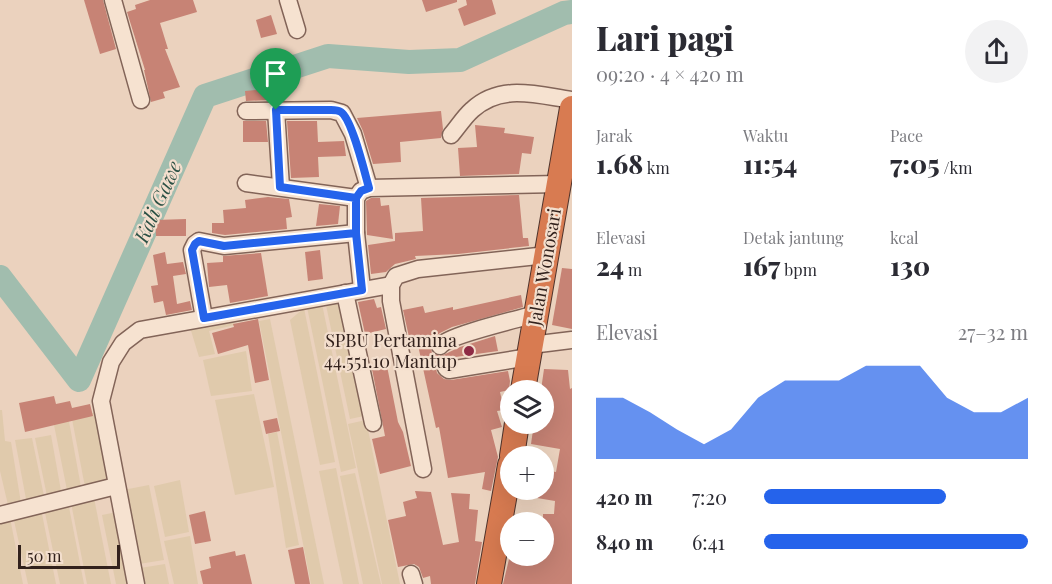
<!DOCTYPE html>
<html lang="id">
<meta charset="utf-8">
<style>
:root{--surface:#fff;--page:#f2f2f3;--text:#2b2b33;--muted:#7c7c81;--accent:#2563eb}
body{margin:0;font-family:"Playfair Display",serif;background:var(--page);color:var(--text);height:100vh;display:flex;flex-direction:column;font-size:22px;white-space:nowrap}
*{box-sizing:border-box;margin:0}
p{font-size:20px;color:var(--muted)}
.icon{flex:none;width:33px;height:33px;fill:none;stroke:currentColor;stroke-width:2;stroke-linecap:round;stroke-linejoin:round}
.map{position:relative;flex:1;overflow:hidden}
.sheet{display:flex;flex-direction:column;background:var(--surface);width:480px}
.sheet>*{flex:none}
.controls{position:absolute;left:500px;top:380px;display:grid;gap:12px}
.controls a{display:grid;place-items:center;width:54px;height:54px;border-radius:50%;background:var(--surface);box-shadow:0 6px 24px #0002;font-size:30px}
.scale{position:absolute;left:18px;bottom:15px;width:102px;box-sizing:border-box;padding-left:6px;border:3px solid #32211c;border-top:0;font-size:16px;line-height:21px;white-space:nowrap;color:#32211c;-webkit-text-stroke:4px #f3decd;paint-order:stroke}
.pin{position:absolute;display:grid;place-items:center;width:51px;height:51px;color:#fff;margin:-62px -26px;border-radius:50% 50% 50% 0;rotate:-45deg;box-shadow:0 0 6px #0007}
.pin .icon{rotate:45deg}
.round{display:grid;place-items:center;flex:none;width:63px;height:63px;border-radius:32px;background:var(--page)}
.summary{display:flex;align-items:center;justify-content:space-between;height:102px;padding:0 24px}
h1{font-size:33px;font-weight:800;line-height:45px}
.figures{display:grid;grid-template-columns:repeat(3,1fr);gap:9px;height:102px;padding:6px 24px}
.figures div{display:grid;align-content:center}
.figures b{font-size:26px;font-weight:800}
.figures small{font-size:16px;font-weight:400}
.figures p{font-size:16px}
.chart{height:168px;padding:12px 24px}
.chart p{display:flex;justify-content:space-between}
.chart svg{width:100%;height:108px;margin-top:6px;fill:var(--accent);opacity:.7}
ul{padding:0 24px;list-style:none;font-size:20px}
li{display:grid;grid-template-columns:96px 72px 1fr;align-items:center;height:45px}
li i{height:15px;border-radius:8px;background:var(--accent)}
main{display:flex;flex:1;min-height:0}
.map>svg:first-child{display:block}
.farmland{fill:#e0caac}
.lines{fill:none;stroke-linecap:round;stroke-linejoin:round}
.river{stroke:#a1bdae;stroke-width:24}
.building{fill:#c78375}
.minor-casing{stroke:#826458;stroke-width:19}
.highway-casing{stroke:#50342c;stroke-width:26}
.minor{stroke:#f6e2d0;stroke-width:16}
.highway{stroke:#d87b51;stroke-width:24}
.route-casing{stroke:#fff;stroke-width:12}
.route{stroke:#2563eb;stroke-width:8}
.poi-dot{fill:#8e2b45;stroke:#f3decd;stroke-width:2}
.labels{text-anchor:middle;stroke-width:4.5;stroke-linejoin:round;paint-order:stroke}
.street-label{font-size:18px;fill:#32211c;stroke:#f3decd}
.poi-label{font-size:18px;fill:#32211c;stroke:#f3decd;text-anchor:end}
.water-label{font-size:20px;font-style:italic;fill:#2c5145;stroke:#f3decd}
</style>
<main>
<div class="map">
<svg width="572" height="584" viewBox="0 0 572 584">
<rect width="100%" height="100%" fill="#ebd2be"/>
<!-- farmland -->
<g class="farmland">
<polygon points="343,302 364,416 350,419 326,305"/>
<polygon points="322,304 356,468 341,472 307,307"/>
<polygon points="304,308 335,462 320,465 290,320"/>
<polygon points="232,315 235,325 209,331 215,354 199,357 189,324"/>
<polygon points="270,319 324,584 311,584 259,321"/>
<polygon points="246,351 252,391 211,396 203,360"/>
<polygon points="254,394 274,487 235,495 215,400"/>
<polygon points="0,410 2,410 5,441 11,442 21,503 8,505 0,471"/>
<polygon points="96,412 109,481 85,487 72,419"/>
<polygon points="68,416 81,487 67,490 53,420"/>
<polygon points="366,420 400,584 382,584 348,424"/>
<polygon points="277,432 299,545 286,548 268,434"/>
<polygon points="51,435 61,491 47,496 35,438"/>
<polygon points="32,438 44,496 26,499 15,440"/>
<polygon points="336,468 359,584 343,584 319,471"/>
<polygon points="355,473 381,584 363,584 340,476"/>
<polygon points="180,480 189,532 165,537 154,486"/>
<polygon points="149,485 164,560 139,564 123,490"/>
<polygon points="94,498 111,584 87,584 71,503"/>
<polygon points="68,502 84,584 60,584 44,508"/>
<polygon points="41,509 56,584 28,584 13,516"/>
<polygon points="117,512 131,584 116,584 102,515"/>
<polygon points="10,518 23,584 0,584 0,521"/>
<polygon points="190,536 198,584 174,584 164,541"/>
<polygon points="165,564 169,584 143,584 140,568"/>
</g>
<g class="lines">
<!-- river -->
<polyline class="river" points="0,277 79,380 205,96 328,56 409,62 460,60 564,13 572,12"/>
</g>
<!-- building -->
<g class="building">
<polygon points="84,0 103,0 116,49 100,54"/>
<polygon points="150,0 193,0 197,12 160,23 168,49 165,49 180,87 163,92 165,98 151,102 144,70 145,70 127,12 136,9 135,5"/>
<polygon points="422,0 457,0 457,2 426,12"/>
<polygon points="466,0 492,0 496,14 464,26 458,9 467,5"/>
<polygon points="271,15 277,34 261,38 256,20"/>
<polygon points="268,89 269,100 246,101 245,91"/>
<polygon points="441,111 443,129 441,138 400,142 401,162 373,164 363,131 357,118"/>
<polygon points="243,121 266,121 268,142 243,142"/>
<polygon points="287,121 317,121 318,142 344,141 346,156 318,157 319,177 291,178"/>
<polygon points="475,125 505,128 504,133 534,137 531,154 522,153 519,174 460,176 458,148 477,147"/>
<polygon points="519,195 523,238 528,238 529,246 458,254 415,256 416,259 395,264 386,272 371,274 368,245 395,241 395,233 423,231 421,198"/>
<polygon points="268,197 289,199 292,217 286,218 287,229 225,235 212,233 212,223 224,223 223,210 246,208 245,200"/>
<polygon points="371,198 380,198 381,206 389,205 393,239 367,235 366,201"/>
<polygon points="319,204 340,206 338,224 316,226"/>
<polygon points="186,219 186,236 156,236 155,220"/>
<polygon points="320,250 323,279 308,281 305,252"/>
<polygon points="165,252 167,264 183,262 186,274 173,276 177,304 190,301 192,310 166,315 163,301 154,303 151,286 158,285 153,255"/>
<polygon points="261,253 268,296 230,303 227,285 209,287 207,263 223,262 223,256"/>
<polygon points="562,268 572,269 572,329 552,325"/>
<polygon points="521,295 523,307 452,327 440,333 430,342 432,353 441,356 460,347 495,336 498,351 441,359 436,368 437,373 444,379 451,380 508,371 510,381 509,390 500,392 504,410 497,411 502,427 491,430 498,457 491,491 482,489 485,472 448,478 439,427 436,428 416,336 409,337 403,310 423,306 425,313 453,307 453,310"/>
<polygon points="374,299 377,308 381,307 386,329 365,334 358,302"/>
<polygon points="258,319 269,380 255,383 248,345 218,354 212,333 234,327 233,324"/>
<polygon points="387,366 398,422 403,432 411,466 380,474 372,439 385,436 372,369"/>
<polygon points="544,369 568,370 570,389 572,388 572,584 503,584 510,555 543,555 543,514 554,514 555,501 519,495 520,489 543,489 543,470 556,472 560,449 531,444 534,423 543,423 543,390 541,390"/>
<polygon points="54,396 56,404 70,401 72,408 90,404 93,416 25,432 19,403"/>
<polygon points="277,418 280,431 266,434 263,421"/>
<polygon points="415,491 431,492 443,545 459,542 451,493 470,494 469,509 478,510 475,541 482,542 475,584 431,584 430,576 423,578 419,567 414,564 398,567 388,520 406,516 403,502 417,498"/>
<polygon points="205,511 211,541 195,544 189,515"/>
<polygon points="303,547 310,584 295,584 288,550"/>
<polygon points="235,551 236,556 245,554 252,584 203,584 200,571 211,568 209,557"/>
</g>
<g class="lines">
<!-- minor casing -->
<g class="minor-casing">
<g id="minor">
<polyline points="113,0 141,100"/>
<polyline points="288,0 297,30"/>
<polyline points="276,110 281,187"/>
<polyline points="246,111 331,110 342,113 353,134 369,188"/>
<path d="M451 135C458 127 464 117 472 110 501 83 537 95 572 100"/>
<polyline points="246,183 356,198"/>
<polyline points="362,289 356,233 356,198 361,191 369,188 559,184"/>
<polyline points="345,293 373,423"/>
<polyline points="204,318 192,250 195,244 199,241 224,246 356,233"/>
<polyline points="531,345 572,340"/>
<path d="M440 346C448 335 519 319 536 314"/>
<polyline points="446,368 449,370 529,357"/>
<polyline points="423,469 391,301 391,285 396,276 418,269 547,255"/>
<polyline points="0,515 116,486"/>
<polyline points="411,574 414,584"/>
<polyline points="136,584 101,401 111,362 123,343 140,330 391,285"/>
</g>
</g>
<!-- highway casing -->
<g class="highway-casing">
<g id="highway">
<polyline points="523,390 572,108"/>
<polyline points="512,456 517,423"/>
<polyline points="489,584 510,465"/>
</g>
</g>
<!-- minor -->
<use href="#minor" class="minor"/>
<!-- highway -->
<use href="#highway" class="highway"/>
</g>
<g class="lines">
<!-- route casing -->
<g class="route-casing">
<path id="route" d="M276 110 280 187 356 198V233L362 290 204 318 192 250 195 244 199 241 224 246 356 233V198L361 191 369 188C365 174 352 119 341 112 338 110 334 110 331 110H276"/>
</g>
<!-- route -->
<use href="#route" class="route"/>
</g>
<!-- markers -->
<circle class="poi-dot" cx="469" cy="351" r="6"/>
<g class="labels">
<!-- street labels -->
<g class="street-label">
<text transform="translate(545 267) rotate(-80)" y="6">Jalan Wonosari</text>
</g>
<!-- poi labels -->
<g class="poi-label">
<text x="457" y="347">SPBU Pertamina<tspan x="457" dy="21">44.551.10 Mantup</tspan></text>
</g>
<!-- water labels -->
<g class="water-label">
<text transform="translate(158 202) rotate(-66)" y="7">Kali Gawe</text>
</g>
</g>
</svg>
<div class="controls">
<a><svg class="icon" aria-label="layers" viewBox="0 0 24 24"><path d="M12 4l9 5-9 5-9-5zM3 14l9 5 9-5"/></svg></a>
<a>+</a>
<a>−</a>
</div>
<div class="scale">50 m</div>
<div class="pin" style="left:276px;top:110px;background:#1e9e55"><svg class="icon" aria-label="arrive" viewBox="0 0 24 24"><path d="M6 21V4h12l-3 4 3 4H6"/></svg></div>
</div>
<section class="sheet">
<div class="summary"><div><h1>Lari pagi</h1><p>09:20 · 4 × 420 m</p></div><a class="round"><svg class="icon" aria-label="share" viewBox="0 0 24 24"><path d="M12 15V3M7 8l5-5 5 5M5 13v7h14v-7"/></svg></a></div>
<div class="figures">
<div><p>Jarak</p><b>1.68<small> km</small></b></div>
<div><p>Waktu</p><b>11:54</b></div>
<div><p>Pace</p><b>7:05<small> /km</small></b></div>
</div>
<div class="figures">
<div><p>Elevasi</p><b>24<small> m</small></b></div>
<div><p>Detak jantung</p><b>167<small> bpm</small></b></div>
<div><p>kcal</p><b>130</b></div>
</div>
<div class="chart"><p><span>Elevasi</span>27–32 m</p>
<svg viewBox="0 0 160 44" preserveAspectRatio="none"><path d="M0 44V19L10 19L20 25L30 32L40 38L50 32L60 19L70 12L80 12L90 12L100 6L110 6L120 6L130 19L140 25L150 25L160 19V44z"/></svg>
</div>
<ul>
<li><b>420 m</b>7:20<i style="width:69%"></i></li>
<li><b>840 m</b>6:41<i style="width:100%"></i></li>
</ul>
</section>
</main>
